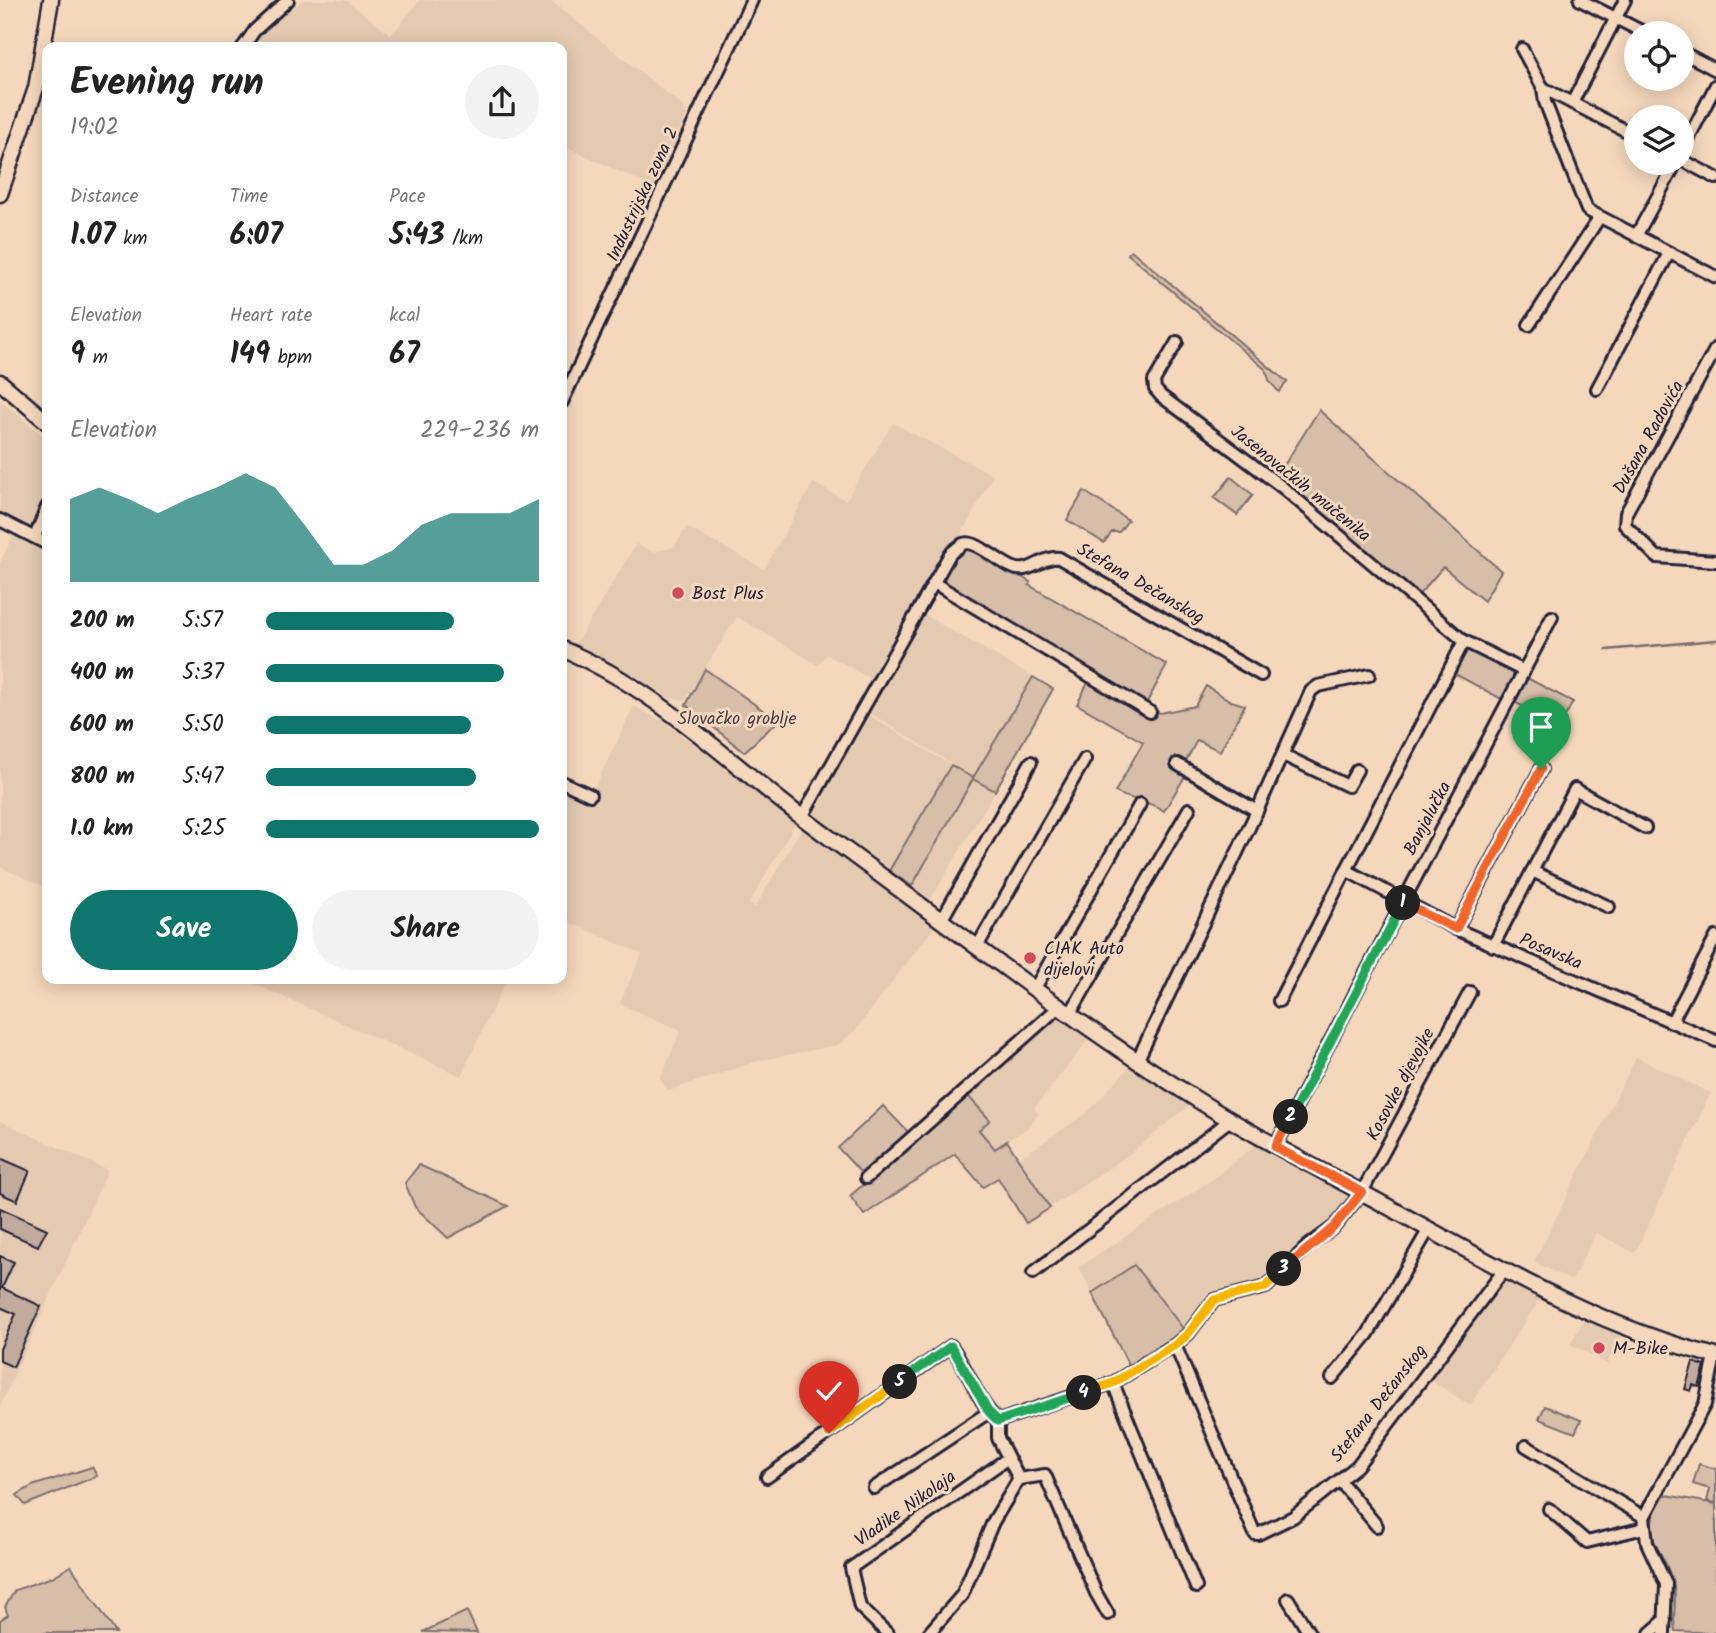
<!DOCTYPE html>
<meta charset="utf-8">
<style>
:root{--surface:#fff;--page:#f2f2f2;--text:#222;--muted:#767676;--accent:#0f766e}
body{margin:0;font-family:Kalam,sans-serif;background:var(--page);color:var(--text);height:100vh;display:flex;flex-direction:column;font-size:26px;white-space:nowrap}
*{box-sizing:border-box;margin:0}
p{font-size:23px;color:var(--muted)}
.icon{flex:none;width:38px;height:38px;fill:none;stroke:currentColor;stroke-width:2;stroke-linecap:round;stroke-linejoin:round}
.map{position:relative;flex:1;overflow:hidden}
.sheet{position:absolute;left:42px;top:42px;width:525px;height:942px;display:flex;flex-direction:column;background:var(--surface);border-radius:14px;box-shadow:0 4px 18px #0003}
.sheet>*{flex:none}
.controls{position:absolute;left:1624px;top:21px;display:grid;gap:14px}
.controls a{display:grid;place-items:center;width:70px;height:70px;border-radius:50%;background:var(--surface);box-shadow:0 4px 18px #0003;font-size:35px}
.pin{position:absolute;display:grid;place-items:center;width:60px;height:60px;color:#fff;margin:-72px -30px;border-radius:50% 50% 50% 0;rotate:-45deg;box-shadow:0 0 7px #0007}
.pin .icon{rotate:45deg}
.km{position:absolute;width:35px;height:35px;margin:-18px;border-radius:50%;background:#222;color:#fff;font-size:19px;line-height:35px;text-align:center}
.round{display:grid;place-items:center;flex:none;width:74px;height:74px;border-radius:37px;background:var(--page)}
.headline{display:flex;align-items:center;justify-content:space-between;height:119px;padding:0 28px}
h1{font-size:38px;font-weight:600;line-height:52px}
.metrics{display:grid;grid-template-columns:repeat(3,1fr);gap:10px;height:119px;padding:7px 28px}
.metrics div{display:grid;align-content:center}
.metrics b{font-size:30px;font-weight:600}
.metrics small{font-size:19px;font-weight:400}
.metrics p{font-size:19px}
.chart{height:196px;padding:14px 28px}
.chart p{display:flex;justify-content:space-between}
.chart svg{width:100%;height:126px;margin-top:7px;fill:var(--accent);opacity:.7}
.cta{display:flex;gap:14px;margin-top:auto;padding:14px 28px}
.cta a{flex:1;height:80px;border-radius:42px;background:var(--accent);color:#fff;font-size:28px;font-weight:600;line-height:80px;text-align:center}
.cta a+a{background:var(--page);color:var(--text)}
ul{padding:0 28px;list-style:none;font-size:23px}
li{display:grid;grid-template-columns:112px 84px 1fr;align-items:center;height:52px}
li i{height:18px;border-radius:9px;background:var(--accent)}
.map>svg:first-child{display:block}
.built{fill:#e5cab2}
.green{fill:#d6bea9;stroke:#7c7072;stroke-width:2}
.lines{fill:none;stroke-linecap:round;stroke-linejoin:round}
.stream{stroke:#75696e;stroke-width:2.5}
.building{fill:#c1ab9c;stroke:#22223b;stroke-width:2}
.minor-casing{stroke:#22223b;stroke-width:16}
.major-casing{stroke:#22223b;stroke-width:19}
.minor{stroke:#f5d8bc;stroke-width:10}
.major{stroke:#f5d8bc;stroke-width:14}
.split-1-casing{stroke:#fff;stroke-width:14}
.split-2-casing{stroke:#fff;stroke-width:14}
.split-3-casing{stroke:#fff;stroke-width:14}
.split-4-casing{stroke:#fff;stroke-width:14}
.split-5-casing{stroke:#fff;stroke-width:14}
.split-6-casing{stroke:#fff;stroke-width:14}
.split-1{stroke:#f0652b;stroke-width:9}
.split-2{stroke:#22a559;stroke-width:9}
.split-3{stroke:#f0652b;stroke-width:9}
.split-4{stroke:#f5b400;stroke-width:9}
.split-5{stroke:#22a559;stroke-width:9}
.split-6{stroke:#f5b400;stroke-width:9}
.poi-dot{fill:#d1495b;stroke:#f5d8bc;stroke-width:2.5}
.labels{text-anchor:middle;stroke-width:6;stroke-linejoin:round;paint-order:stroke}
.street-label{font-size:18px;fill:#22223b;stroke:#f5d8bc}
.poi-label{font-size:18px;fill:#22223b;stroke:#f5d8bc;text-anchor:start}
.park-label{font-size:18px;fill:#464151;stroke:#f5d8bc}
</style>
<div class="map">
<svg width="1716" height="1633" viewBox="0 0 1716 1633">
<rect width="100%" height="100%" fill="#f5d8bc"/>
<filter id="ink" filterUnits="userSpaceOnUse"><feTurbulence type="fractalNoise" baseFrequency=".0143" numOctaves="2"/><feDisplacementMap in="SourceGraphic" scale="14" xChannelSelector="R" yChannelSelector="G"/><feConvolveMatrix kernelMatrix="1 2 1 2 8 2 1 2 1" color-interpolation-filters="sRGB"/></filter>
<g filter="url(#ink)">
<!-- built -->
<g class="built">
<polygon points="303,0 346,0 391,35 420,0 550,0 683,106 687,115 655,188 562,145 562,47 251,47 265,29"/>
<polygon points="0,400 47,439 47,888 0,867 0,563 19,522 0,512"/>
<polygon points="893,423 993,475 957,543 947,547 874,681 826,654 818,665 737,617 685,700 669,698 576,643 636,544 653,552 674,547 687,527 764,569 813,483 846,500"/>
<polygon points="923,614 1033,677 974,777 868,712"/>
<polygon points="634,706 666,723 796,822 749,904 755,907 802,827 935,926 855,1031 838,1045 758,1061 668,1091 660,1079 681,1030 619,1004 642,954 562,919 562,775 594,789"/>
<polygon points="867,714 951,765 889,871 809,813"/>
<polygon points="973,779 995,791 930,901 912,886"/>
<polygon points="241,978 507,978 461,1076"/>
<polygon points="1055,1014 1089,1039 1034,1109 1039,1114 1027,1128 995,1149 979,1129 989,1120 967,1095"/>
<polygon points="1636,1057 1711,1093 1635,1253 1596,1233 1572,1281 1534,1262"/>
<polygon points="1131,1065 1191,1104 1134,1151 1050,1208 1018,1159 1087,1113"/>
<polygon points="0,1121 108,1170 0,1406"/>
<polygon points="1256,1145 1353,1198 1331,1225 1267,1282 1210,1297 1201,1305 1185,1331 1134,1265 1092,1293 1079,1267 1208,1182"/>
<polygon points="1498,1275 1541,1298 1470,1405 1422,1375"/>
<polygon points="1585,1318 1620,1335 1607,1364 1570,1344"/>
</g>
<!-- green -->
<g class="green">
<polygon points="1131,250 1287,382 1279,392 1270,382 1265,369 1128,254"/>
<polygon points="1319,410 1501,571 1484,601 1443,567 1417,597 1276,478"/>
<polygon points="1231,477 1253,495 1237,515 1214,498"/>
<polygon points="1084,491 1128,520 1119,532 1112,532 1104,543 1067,520"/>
<path d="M973 547 1030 582 1029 585 1167 665 1146 704 1160 713 1195 706 1206 686 1231 701 1245 705 1220 751 1197 740 1185 763 1178 759 1174 764 1187 773 1164 811C1149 800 1131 801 1115 792L1143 742 1077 704 1094 671 940 581 958 553Z"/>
<polygon points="1467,646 1516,673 1517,678 1507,702 1455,674"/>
<polygon points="705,669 778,721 744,752 686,705"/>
<polygon points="1033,677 1053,689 995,791 973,779 912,886 889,871 951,765 973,778"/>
<polygon points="1527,678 1573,702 1548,748 1528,738 1540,715 1514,702"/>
<polygon points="967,1095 990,1120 979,1130 995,1149 1007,1141 1050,1208 1026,1223 998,1178 983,1187 955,1154 864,1215 850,1196"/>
<polygon points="883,1106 911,1135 864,1176 838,1148"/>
<polygon points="419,1165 508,1206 448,1238 415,1207 405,1183"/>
<polygon points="1134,1265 1185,1331 1146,1353 1129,1366 1092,1293"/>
<polygon points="1545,1406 1581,1420 1575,1433 1539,1419"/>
<polygon points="1699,1464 1716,1469 1716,1503 1707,1501 1710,1489 1693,1484"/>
<polygon points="92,1467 97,1476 25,1505 17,1495 32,1486"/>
<path d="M1661 1494 1716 1504V1633L1675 1631C1672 1616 1677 1602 1674 1587 1664 1544 1638 1544 1661 1494Z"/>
<polygon points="71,1566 116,1633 0,1633 0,1620 8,1615 5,1607 15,1590 52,1577"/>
<polygon points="467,1611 477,1633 423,1632"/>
</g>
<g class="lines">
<!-- stream -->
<polyline class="stream" points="1606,650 1716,640"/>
</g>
<!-- building -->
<g class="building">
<polygon points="0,1158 30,1171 17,1201 0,1193"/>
<polygon points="0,1208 47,1229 38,1246 0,1229"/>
<polygon points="0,1256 14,1262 2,1288 41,1306 13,1367 0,1361 0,1349 16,1314 0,1307"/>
<polygon points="1693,1362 1705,1366 1699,1387 1693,1385 1691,1391 1685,1389"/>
</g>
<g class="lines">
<!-- minor casing -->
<g class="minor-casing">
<g id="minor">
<polyline points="1580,0 1645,33"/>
<polyline points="243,47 255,30 288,0"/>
<polyline points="1522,49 1543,88 1545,102 1587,210 1716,277"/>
<polyline points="1682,52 1716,70"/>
<polyline points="1543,88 1636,136"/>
<polyline points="1572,103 1625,0"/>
<polyline points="1682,151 1716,85"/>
<polyline points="1682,160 1716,178"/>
<polyline points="1636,236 1676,163"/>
<polyline points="1529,325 1599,218"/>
<polyline points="1177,342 1154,381 1155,389 1161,396 1282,487 1464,641 1524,671"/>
<polyline points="1716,348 1626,513 1625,525 1657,557 1716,561"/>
<polyline points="1597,389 1669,253"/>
<polyline points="562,402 752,0"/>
<polyline points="0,520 47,544"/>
<polyline points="35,537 47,507"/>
<polyline points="934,583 1150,712"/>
<polyline points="1283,755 1348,786 1357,770"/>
<polyline points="1177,764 1257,811"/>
<polyline points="562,782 590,795"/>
<path d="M802 817 950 554C954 551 959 546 963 544 976 538 1003 567 1017 569 1032 572 1043 556 1059 558L1261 675"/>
<polyline points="1346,870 1456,929 1716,1041"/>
<polyline points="1532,871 1609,907"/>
<polyline points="942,919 1031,762"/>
<polyline points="1456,929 1541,769"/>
<polyline points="978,945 1085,759"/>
<polyline points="1493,946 1575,789 1645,828"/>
<polyline points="1035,988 1140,804"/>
<polyline points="1279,1001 1464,641"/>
<polyline points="1070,1014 1189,809"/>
<polyline points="1672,1021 1716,937"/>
<polyline points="1137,1061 1257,811 1311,691 1318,686 1369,675"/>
<polyline points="1275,1147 1552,617"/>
<polyline points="866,1178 1060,1006"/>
<polyline points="1033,1273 1230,1120"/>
<polyline points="1175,1345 1255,1534 1258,1534 1293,1517 1357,1466 1504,1270"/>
<polyline points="1332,1378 1368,1334 1429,1229"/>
<polyline points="1113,1383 1196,1587"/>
<polyline points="998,1421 998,1438 1019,1479"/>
<polyline points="1526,1446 1644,1517"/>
<path d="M767 1477 951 1346C968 1369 977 1401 998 1421L1113 1383 1175 1345 1188 1334 1214 1300 1266 1287 1308 1246 1334 1227 1362 1192 1470 992"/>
<polyline points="1340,1481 1377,1526"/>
<polyline points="874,1488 989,1412"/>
<polyline points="1549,1509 1587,1542 1644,1528"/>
<polyline points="1288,1599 1309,1633"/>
<polyline points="887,1633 860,1607 851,1568 1008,1458"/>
<polyline points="929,1633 962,1595 993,1522 1019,1479 1045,1475 1096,1593 1108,1614"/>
<polyline points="1650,1633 1665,1620"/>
<polyline points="1664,1633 1666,1584 1647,1543 1644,1517 1705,1404 1715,1356"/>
</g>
</g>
<!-- major casing -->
<g class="major-casing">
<g id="major">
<polyline points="0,194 36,88 51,0"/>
<polyline points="0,382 47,422"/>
<path d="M562 649C661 690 737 771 823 833 943 920 1060 1013 1185 1092 1256 1138 1331 1175 1405 1216 1504 1271 1605 1329 1716 1356"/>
</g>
</g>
<!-- minor -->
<use href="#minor" class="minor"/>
<!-- major -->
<use href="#major" class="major"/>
</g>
</g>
<g class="lines" filter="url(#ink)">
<!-- split-1 casing -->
<g class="split-1-casing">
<polyline id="split-1" points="1403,903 1456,929 1541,769"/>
</g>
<!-- split-2 casing -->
<g class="split-2-casing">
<polyline id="split-2" points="1291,1117 1403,903"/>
</g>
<!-- split-3 casing -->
<g class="split-3-casing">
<polyline id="split-3" points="1284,1269 1334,1227 1362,1192 1275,1147 1291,1117"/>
</g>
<!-- split-4 casing -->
<g class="split-4-casing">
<polyline id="split-4" points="1084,1393 1113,1383 1175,1345 1188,1334 1214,1300 1266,1287 1284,1269"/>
</g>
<!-- split-5 casing -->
<g class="split-5-casing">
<polyline id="split-5" points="900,1382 951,1346 989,1412 998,1421 1084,1393"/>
</g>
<!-- split-6 casing -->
<g class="split-6-casing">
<polyline id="split-6" points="829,1433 900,1382"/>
</g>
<!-- split-1 -->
<use href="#split-1" class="split-1"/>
<!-- split-2 -->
<use href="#split-2" class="split-2"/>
<!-- split-3 -->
<use href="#split-3" class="split-3"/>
<!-- split-4 -->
<use href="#split-4" class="split-4"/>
<!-- split-5 -->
<use href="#split-5" class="split-5"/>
<!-- split-6 -->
<use href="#split-6" class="split-6"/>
</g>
<!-- markers -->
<g class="poi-dot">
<circle cx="678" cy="593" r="7"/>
<circle cx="1030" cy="958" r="7"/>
<circle cx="1599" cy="1348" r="7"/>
</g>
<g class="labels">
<!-- street labels -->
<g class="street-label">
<text transform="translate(642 194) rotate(-65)" y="6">Industrijska zona 2</text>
<text transform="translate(1648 437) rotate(-61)" y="6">Dušana Radovića</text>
<text transform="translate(1301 483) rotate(39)" y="6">Jasenovačkih mučenika</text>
<text transform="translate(1141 583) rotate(30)" y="6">Stefana Dečanskog</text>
<text transform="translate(1427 818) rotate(-62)" y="6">Banjalučka</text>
<text transform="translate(1551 951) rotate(23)" y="6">Posavska</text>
<text transform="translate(1400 1084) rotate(-62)" y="6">Kosovke djevojke</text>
<text transform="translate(1378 1403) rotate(-52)" y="6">Stefana Dečanskog</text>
<text transform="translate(905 1508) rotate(-35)" y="6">Vladike Nikolaja</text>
</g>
<!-- poi labels -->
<g class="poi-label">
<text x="692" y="599">Bost Plus</text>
<text x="1044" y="954">CIAK Auto<tspan x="1044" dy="21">dijelovi</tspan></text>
<text x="1613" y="1354">M-Bike</text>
</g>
<!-- park labels -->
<g class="park-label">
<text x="737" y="724">Slovačko groblje</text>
</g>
</g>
</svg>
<div class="controls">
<a><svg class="icon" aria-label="locate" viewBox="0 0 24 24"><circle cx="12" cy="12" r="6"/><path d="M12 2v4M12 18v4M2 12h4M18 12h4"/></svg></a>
<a><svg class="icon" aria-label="layers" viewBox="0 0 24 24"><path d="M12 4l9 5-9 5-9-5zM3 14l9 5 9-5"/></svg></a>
</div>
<div class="pin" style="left:1541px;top:769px;background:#1e9e55"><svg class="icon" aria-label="arrive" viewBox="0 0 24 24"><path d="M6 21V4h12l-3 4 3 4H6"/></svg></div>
<div class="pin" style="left:829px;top:1433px;background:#d93025"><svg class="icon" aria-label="check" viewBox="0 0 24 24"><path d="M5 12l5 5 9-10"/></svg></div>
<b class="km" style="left:1403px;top:903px">1</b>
<b class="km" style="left:1291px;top:1117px">2</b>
<b class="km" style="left:1284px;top:1269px">3</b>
<b class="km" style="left:1084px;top:1393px">4</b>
<b class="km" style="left:900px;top:1382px">5</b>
<section class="sheet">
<div class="headline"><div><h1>Evening run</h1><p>19:02</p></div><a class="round"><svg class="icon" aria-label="share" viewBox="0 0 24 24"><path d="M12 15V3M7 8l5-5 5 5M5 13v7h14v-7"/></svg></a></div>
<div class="metrics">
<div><p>Distance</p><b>1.07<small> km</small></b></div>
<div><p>Time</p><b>6:07</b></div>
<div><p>Pace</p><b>5:43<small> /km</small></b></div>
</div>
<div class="metrics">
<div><p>Elevation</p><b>9<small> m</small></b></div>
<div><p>Heart rate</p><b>149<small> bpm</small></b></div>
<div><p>kcal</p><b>67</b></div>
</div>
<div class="chart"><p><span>Elevation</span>229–236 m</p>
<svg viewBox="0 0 160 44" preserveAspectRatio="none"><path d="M0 44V15L10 11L20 15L30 20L40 15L50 11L60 6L70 11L80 24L90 38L100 38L110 33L120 24L130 20L140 20L150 20L160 15V44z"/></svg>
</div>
<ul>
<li><b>200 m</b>5:57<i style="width:69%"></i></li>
<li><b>400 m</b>5:37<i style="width:87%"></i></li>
<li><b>600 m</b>5:50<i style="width:75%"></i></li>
<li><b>800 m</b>5:47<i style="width:77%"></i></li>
<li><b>1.0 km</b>5:25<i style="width:100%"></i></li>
</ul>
<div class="cta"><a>Save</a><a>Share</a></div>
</section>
</div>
